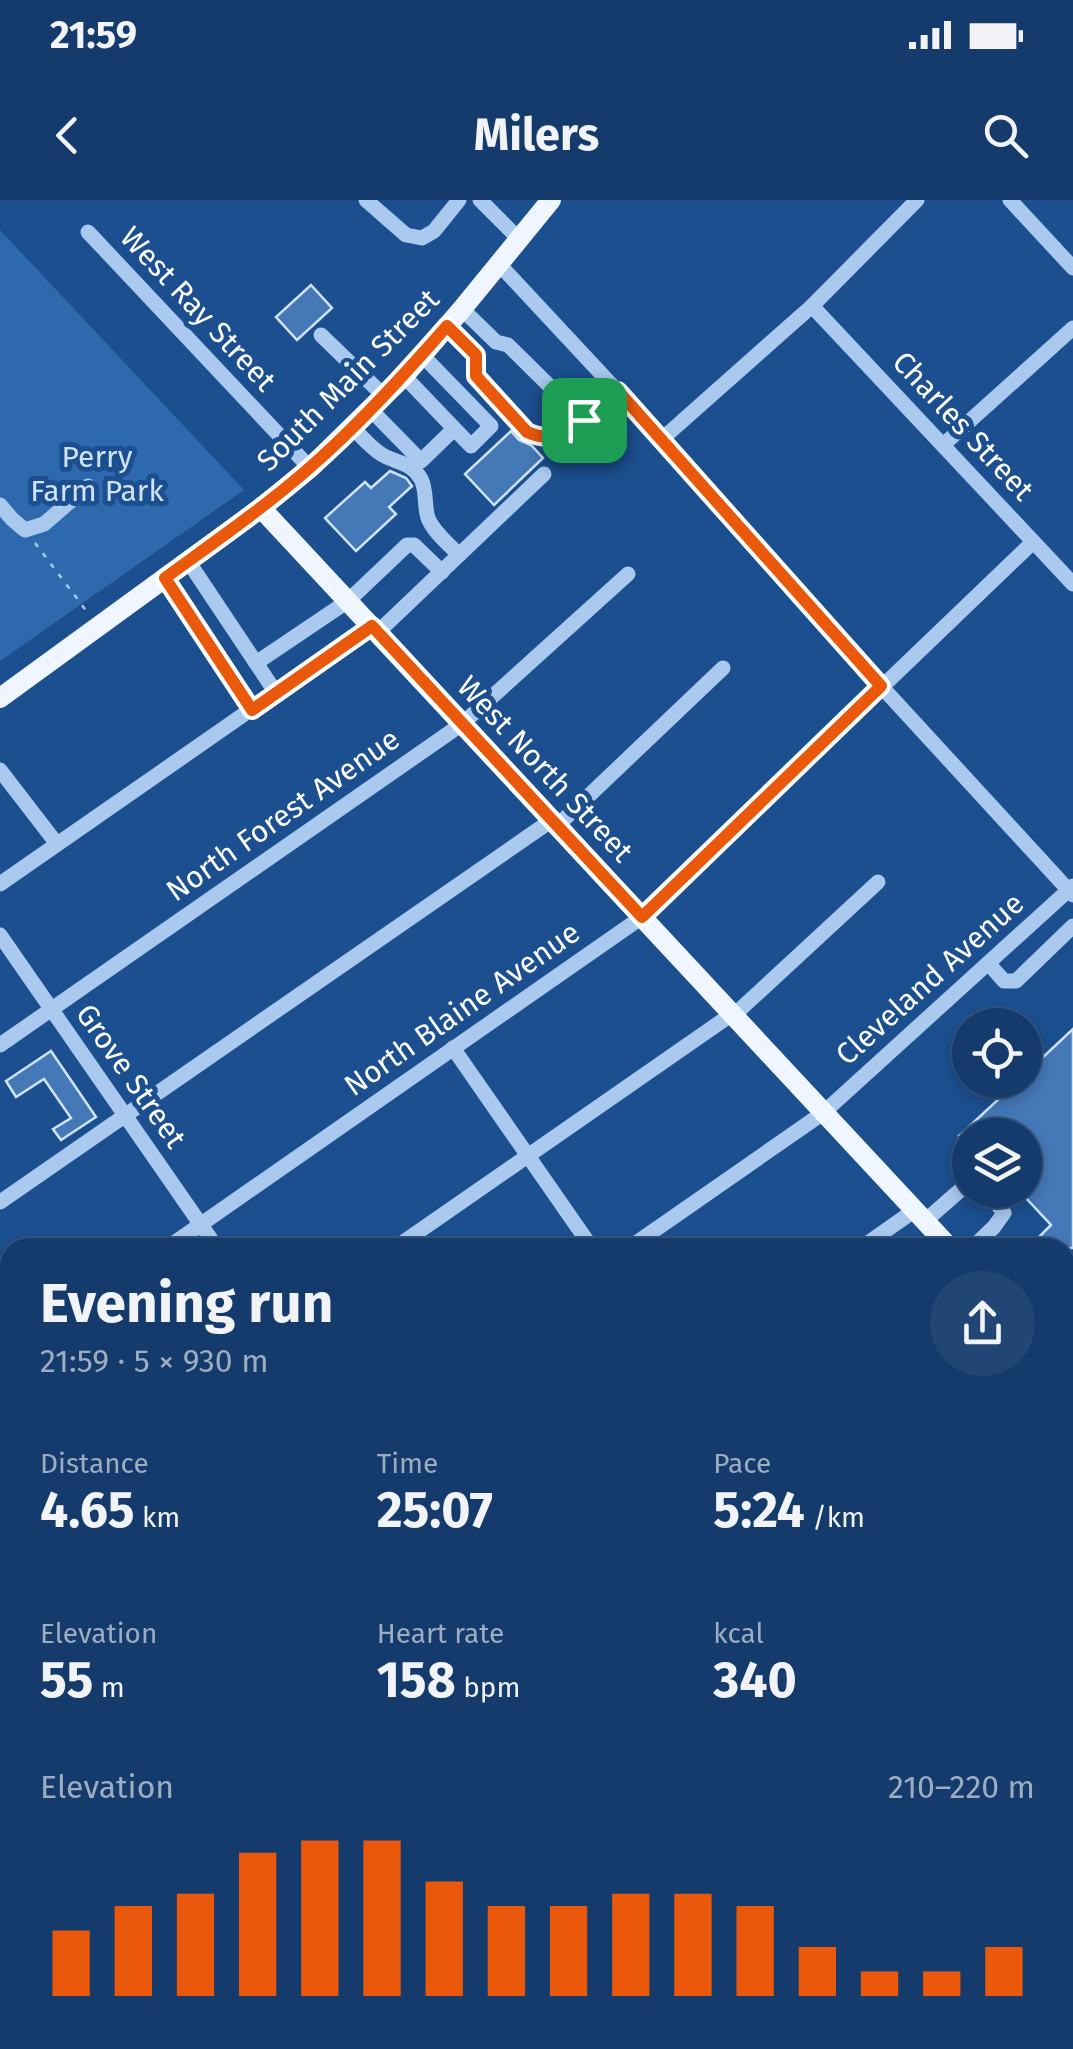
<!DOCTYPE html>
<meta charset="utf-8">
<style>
:root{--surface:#143b6b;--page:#214673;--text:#f1f3f6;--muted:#9dadc1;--line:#33557e;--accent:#ea580c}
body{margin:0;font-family:"Fira Sans",sans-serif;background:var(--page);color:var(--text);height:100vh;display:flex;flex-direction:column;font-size:38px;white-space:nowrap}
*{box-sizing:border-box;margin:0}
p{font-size:32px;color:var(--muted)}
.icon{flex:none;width:55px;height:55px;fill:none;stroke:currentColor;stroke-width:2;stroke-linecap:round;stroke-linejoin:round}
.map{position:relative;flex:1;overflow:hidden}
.panel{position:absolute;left:0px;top:1038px;width:1075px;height:812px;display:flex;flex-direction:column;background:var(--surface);border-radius:30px 30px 0 0;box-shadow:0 5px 15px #0003,0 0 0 2px var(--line)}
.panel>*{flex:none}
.buttons{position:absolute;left:952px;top:808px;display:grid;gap:20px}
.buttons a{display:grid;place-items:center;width:90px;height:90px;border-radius:50%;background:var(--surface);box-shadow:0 5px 15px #0003,0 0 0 2px var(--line);font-size:50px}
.pin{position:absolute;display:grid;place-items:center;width:85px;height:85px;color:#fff;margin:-42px;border-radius:20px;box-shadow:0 5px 15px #0006}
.round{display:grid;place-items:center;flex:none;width:105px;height:105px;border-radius:52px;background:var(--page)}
.overview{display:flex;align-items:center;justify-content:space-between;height:170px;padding:0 40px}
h1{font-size:55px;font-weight:700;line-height:75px}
.stats{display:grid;grid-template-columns:repeat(3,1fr);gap:15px;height:170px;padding:10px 40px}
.stats div{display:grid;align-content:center}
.stats b{font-size:50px;font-weight:700}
.stats small{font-size:28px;font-weight:400}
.stats p{font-size:28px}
.chart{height:280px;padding:20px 40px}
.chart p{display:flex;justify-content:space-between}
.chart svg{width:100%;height:180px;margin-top:10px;stroke:var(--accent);stroke-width:6}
.status{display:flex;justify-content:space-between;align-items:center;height:70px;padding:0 50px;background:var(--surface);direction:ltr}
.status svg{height:28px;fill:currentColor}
header{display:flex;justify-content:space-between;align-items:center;height:130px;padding:0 40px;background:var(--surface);font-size:45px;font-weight:700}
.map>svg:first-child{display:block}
.green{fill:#2e69ad}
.building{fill:#4478b7;stroke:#cfe3fa;stroke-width:2.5}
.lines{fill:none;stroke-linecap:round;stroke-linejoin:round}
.path{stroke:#a9c9ee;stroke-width:2.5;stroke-dasharray:5 8;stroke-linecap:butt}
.minor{stroke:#a9c9ee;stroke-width:15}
.major{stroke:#f0f6ff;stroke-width:20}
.route-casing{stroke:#fff;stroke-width:20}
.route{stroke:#ea580c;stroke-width:12}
.labels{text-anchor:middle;stroke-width:10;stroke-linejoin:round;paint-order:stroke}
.street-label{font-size:30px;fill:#fff;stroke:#1b4f8f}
.park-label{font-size:30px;fill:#cfe3fa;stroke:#1b4f8f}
</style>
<div class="status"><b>21:59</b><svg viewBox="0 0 49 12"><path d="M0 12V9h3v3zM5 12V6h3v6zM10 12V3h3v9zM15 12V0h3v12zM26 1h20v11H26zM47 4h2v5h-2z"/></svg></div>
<header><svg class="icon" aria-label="back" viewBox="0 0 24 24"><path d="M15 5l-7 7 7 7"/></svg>Milers<svg class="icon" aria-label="search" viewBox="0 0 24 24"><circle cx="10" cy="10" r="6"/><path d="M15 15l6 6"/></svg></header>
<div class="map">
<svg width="1073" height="1849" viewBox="0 0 1073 1849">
<rect width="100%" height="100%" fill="#1b4f8f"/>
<!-- green -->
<polygon class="green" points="0,30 244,290 0,461"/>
<!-- building -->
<g class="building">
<polygon points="311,85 332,108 297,140 276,117"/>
<polygon points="511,231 519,240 531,245 543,258 494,305 465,274"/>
<polygon points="390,271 406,278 412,286 389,307 396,314 356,351 325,318 365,282 371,288"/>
<polygon points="1073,829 1073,1048 1028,1048 1051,1025 1025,997 1025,935 960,935 1019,880 1025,880 1025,874"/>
<polygon points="51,851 96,917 61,940 53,929 71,918 44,879 16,897 6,881"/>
</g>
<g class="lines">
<!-- path -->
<polyline class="path" points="35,343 88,413"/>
<!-- minor -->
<g class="minor">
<polyline points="366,0 406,35 422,38 434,31 459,0"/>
<polyline points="480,0 518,38"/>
<polyline points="1010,0 1073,68"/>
<polyline points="88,32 310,268"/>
<polyline points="498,63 662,239 881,486 1073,695"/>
<polyline points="812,106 1073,384"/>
<polyline points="462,109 496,142 508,145 585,221"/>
<path d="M447 126 476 155 477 176 527 232C540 238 557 239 571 233L618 191"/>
<polyline points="321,135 383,195"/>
<polyline points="404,176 471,246 491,226 422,155"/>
<polyline points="370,209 421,261 454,229"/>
<path d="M352 227C361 236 370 247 381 254 395 263 412 262 421 279 427 290 424 306 428 318 434 333 449 344 459 355"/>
<polyline points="662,239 812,106 917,0"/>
<polyline points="943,245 1073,128"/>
<polyline points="0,305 12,319 25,330 44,324 88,286"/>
<polyline points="188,361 276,493"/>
<polyline points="165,377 252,509"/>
<polyline points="377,433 544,274"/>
<polyline points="256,463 348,401 407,345 414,345 442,372"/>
<polyline points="0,570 57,644"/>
<polyline points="557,626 723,468"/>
<polyline points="0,684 371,426"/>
<polyline points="0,735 217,1048"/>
<polyline points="988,763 1004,781 1016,781 1073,726"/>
<polyline points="733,816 878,682"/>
<polyline points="0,845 462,524 628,374"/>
<polyline points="453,848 592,1048"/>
<polyline points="0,1002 552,620"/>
<polyline points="925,1021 965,986 970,985"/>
<polyline points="167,1048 642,717 1033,342"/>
<polyline points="395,1048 732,814"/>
<polyline points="629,1048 823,913 1073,686"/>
<polyline points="861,1048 915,1010"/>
<polyline points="972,1048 994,1027 1004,1013 986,990"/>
<polyline points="1065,1144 1073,1136"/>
<polyline points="0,1164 10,1157"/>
<polyline points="1065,1226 1073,1220"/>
<polyline points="0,1287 10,1302"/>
<polyline points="0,1322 10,1315"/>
<polyline points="1065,1385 1073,1379"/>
<polyline points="0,1485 10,1478"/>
<polyline points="1065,1548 1073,1543"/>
<polyline points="0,1627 10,1641"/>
<polyline points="1065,1711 1073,1705"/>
<polyline points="1065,1729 1073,1740"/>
<polyline points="0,1806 10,1799"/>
<polyline points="148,1840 154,1849"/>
<polyline points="383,1840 389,1849"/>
<polyline points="767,1840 774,1849"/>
<polyline points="168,1849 180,1840"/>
<polyline points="398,1849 411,1840"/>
<polyline points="632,1849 645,1840"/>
<polyline points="864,1849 878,1840"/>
</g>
<!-- major -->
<g class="major">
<polyline points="261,308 950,1048"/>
<polyline points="0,498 261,308 310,268 404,176 462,109 551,0"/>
<polyline points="1065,1171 1073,1179"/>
</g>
</g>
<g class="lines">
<!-- route casing -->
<g class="route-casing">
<path id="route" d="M447 126 476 155V176L527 232C540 238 557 239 571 233L618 191 881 486 642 717 372 426 252 510 165 378C213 343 262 309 307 270 356 228 404 175 447 126Z"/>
</g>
<!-- route -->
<use href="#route" class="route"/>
</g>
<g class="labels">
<!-- street labels -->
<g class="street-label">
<text transform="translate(198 109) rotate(47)" y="10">West Ray Street</text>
<text transform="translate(348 180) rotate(-45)" y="10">South Main Street</text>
<text transform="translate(963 226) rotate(47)" y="10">Charles Street</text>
<text transform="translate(545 569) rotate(47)" y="10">West North Street</text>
<text transform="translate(283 615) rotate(-35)" y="10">North Forest Avenue</text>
<text transform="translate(930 779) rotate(-42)" y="10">Cleveland Avenue</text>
<text transform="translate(462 809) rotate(-35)" y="10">North Blaine Avenue</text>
<text transform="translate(131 876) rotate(55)" y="10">Grove Street</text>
</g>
<!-- park labels -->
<g class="park-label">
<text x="97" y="267">Perry<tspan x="97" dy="34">Farm Park</tspan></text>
</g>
</g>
</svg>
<div class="buttons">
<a><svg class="icon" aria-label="locate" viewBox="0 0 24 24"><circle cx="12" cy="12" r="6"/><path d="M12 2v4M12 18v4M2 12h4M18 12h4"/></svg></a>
<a><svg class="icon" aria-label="layers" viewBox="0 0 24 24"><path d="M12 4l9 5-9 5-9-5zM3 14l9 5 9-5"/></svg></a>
</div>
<div class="pin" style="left:584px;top:220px;background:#1e9e55"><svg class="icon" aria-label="arrive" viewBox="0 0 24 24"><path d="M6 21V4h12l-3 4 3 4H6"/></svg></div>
<section class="panel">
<div class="overview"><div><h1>Evening run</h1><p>21:59 · 5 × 930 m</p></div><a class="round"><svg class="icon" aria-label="share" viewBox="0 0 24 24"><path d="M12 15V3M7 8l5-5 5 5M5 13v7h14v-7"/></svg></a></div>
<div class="stats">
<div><p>Distance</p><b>4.65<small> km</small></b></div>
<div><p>Time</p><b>25:07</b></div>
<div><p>Pace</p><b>5:24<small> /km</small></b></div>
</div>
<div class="stats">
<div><p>Elevation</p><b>55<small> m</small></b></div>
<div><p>Heart rate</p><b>158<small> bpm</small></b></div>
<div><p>kcal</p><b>340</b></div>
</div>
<div class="chart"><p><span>Elevation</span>210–220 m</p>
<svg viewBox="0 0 160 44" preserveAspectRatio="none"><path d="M5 44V28M15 44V22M25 44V19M35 44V9M45 44V6M55 44V6M65 44V16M75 44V22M85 44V22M95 44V19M105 44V19M115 44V22M125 44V32M135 44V38M145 44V38M155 44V32"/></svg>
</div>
</section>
</div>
